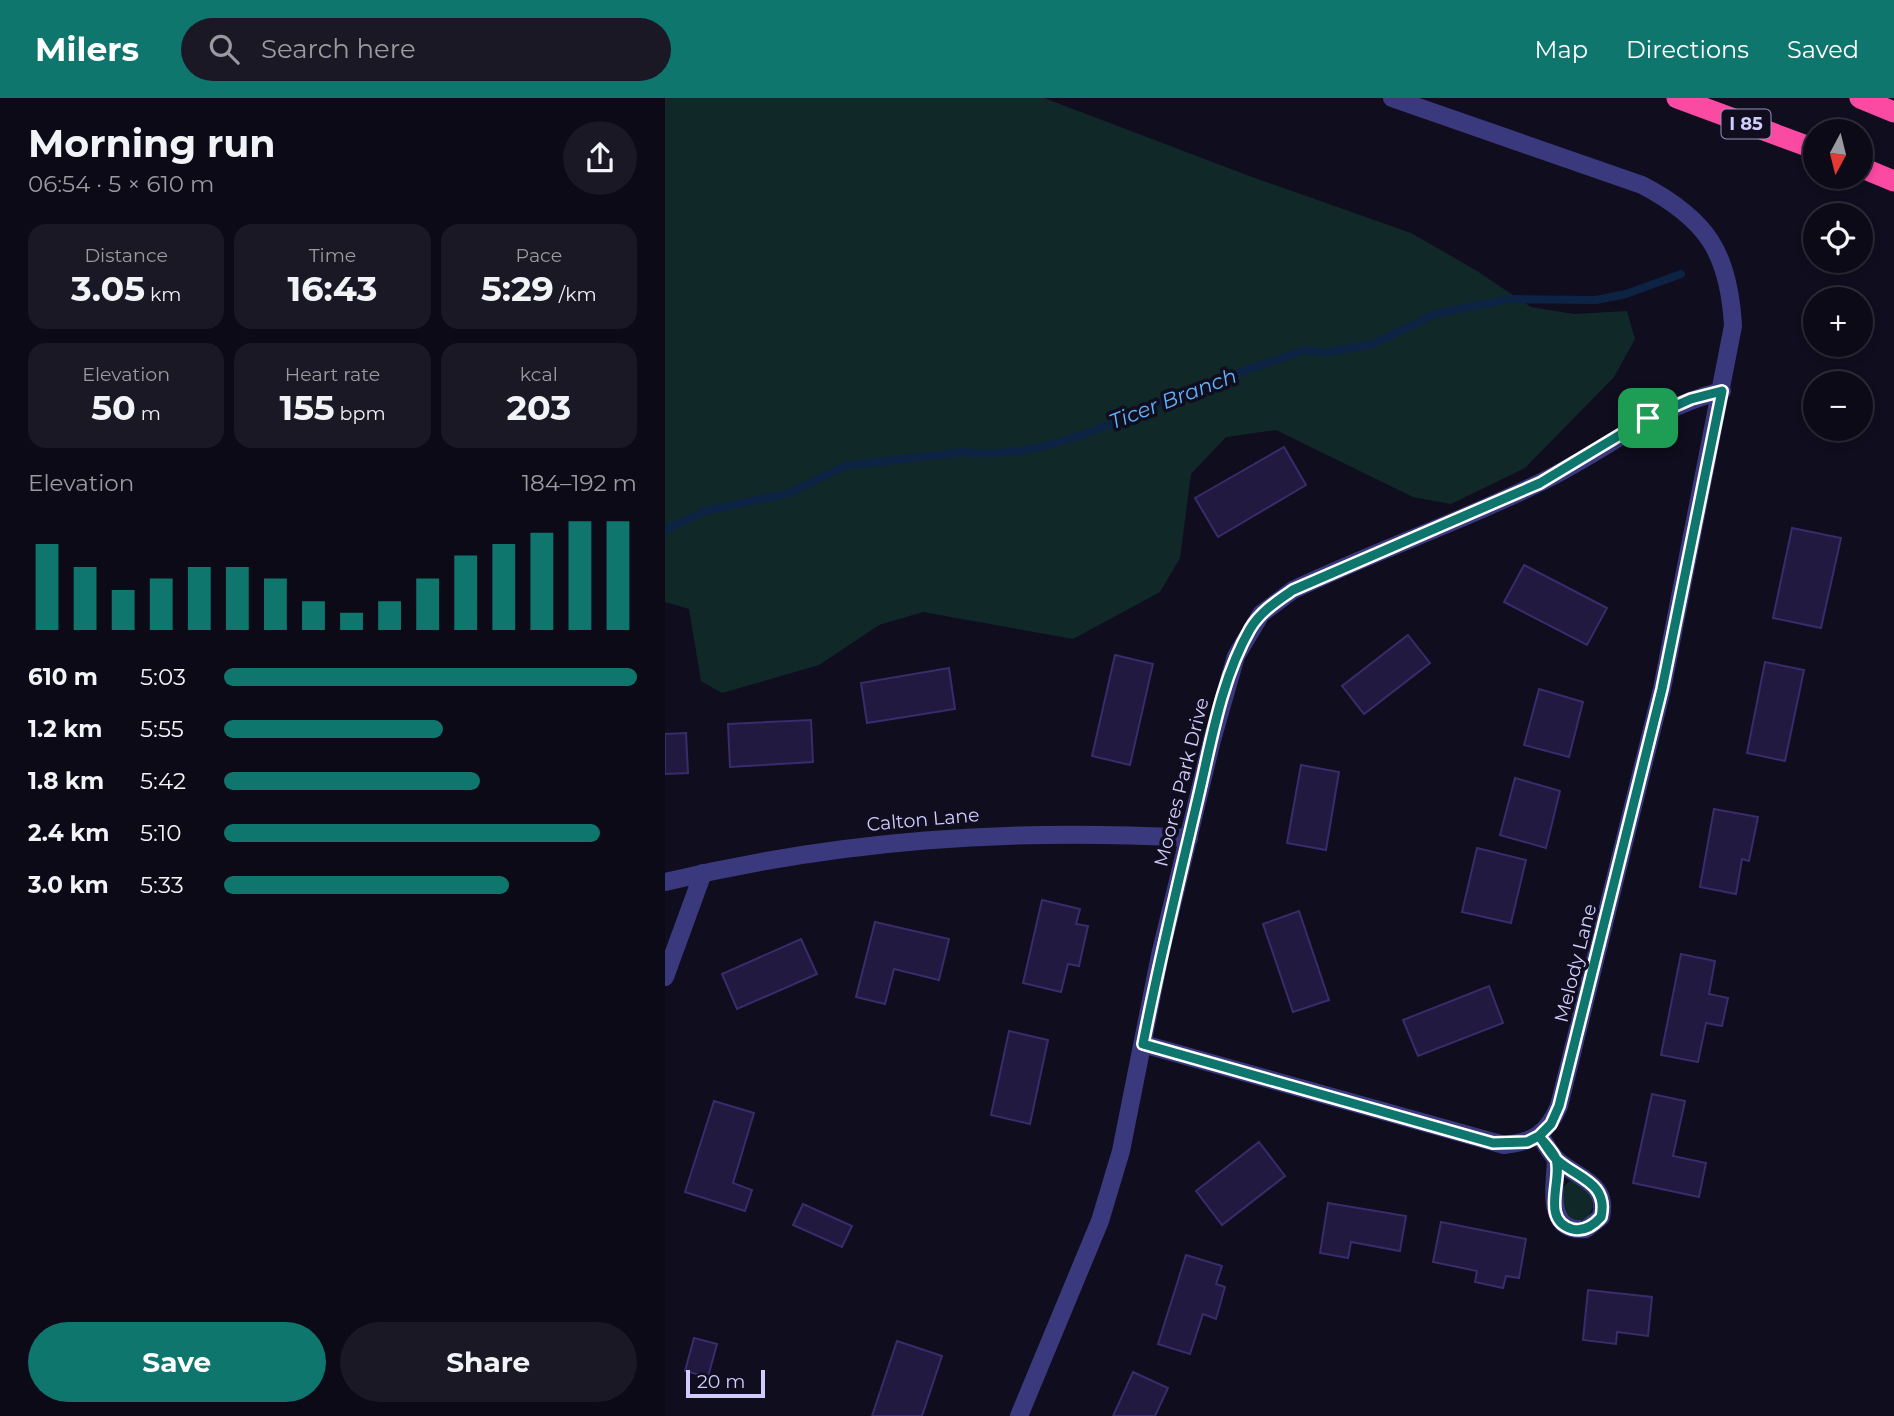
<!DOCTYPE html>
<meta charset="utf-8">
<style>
:root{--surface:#0c0a17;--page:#1a1824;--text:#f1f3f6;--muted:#9a9aa1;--line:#2c2b36;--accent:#0f766e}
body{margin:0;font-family:Montserrat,sans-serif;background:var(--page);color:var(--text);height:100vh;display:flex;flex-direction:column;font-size:26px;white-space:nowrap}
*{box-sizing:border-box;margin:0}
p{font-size:23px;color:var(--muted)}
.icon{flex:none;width:38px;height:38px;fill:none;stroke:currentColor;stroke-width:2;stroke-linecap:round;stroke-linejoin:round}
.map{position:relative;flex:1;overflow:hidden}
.side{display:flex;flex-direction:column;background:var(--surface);width:665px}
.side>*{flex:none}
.needle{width:46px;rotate:187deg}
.fabs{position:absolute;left:1138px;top:21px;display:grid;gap:14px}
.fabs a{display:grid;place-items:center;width:70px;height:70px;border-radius:50%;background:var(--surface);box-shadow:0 4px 10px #0003,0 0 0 2px var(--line);font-size:35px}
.scale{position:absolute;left:21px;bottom:18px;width:79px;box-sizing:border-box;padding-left:7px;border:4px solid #d1ccfe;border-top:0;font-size:19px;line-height:24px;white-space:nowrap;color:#d1ccfe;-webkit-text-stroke:5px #100d1f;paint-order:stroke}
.pin{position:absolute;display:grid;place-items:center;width:60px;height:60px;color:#fff;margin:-30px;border-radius:14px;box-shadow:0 4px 10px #0006}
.round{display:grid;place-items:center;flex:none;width:74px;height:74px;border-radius:37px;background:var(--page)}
.overview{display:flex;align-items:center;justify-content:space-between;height:119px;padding:0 28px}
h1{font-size:38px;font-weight:700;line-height:52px}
.stats{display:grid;grid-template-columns:repeat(3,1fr);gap:10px;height:119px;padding:7px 28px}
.stats div{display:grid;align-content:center;border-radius:18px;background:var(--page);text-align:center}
.stats b{font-size:35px;font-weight:700}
.stats small{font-size:19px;font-weight:400}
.stats p{font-size:19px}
.chart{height:196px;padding:14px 28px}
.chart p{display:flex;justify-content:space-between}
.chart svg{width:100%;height:126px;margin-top:7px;stroke:var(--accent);stroke-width:6}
.button{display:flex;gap:14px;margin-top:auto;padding:14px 28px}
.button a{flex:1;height:80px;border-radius:42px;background:var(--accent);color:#fff;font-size:28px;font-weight:700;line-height:80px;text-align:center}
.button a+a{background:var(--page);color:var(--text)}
ul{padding:0 28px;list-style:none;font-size:23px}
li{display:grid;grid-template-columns:112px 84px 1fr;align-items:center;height:52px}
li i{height:18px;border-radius:9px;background:var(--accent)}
header{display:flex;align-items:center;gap:42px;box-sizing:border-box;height:98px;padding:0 35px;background:var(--accent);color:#fff}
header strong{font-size:33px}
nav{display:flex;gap:38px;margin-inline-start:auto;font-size:24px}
.search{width:490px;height:63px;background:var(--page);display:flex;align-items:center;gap:18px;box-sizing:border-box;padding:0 24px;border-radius:38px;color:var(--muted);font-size:26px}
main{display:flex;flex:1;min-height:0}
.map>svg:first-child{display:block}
.green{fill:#102928}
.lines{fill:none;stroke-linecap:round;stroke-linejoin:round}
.stream{stroke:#0d2343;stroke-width:8}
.building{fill:#211940;stroke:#382c6b;stroke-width:2}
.minor{stroke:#3a397d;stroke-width:18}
.motorway{stroke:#fb4aa2;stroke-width:21}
.route-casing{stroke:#fff;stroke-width:14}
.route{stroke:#0f766e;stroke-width:9}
.labels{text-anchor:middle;stroke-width:7;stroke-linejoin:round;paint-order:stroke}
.shield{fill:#100d1f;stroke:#9793bb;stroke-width:2}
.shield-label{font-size:18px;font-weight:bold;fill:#d1ccfe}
.street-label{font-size:19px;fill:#d1ccfe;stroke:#100d1f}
.water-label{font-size:21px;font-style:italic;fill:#5db4fc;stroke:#100d1f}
</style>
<header>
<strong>Milers</strong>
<div class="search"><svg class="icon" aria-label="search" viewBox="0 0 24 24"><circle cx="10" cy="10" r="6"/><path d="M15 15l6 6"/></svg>Search here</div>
<nav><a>Map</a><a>Directions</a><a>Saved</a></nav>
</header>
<main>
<section class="side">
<div class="overview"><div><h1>Morning run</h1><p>06:54 · 5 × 610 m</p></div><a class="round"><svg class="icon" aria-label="share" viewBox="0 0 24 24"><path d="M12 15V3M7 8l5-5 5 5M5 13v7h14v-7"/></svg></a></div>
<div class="stats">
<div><p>Distance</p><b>3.05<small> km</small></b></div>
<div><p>Time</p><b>16:43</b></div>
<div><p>Pace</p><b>5:29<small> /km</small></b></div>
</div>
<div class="stats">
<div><p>Elevation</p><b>50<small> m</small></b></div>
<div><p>Heart rate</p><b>155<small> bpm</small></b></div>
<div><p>kcal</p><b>203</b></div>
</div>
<div class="chart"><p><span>Elevation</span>184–192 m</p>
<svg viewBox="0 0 160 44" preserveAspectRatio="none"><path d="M5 44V14M15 44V22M25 44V30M35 44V26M45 44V22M55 44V22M65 44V26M75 44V34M85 44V38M95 44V34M105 44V26M115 44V18M125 44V14M135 44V10M145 44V6M155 44V6"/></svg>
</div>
<ul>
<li><b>610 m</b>5:03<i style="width:100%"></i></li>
<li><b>1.2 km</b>5:55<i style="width:53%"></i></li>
<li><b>1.8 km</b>5:42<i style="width:62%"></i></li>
<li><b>2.4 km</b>5:10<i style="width:91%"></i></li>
<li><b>3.0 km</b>5:33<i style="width:69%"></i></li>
</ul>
<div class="button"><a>Save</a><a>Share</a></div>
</section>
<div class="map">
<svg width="1229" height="1318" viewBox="0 0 1229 1318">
<rect width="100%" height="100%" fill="#100d1f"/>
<!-- green -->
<g class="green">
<polygon points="0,0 379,0 587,79 746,135 812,173 866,209 909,216 962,213 970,241 949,279 860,370 786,406 748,399 611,332 561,339 526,376 515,460 495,494 408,541 258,514 214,527 154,567 57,595 36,583 24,511 0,504"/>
<polygon points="906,1082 925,1096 928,1108 923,1119 913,1124 902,1119 897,1104 898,1089"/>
</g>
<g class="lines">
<!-- stream -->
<path class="stream" d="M0 432 40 413 124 395 180 368 298 354C376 364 459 320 528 291 565 277 603 265 640 252L658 255 708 246 770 216 844 201 931 202 961 196 1016 176"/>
</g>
<!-- building -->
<g class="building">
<polygon points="619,349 641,387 553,439 530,400"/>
<polygon points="1127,430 1176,440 1156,530 1108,520"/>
<polygon points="859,467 942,510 922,547 839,504"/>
<polygon points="743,537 765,565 699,616 677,588"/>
<polygon points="450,557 488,566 465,667 427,658"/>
<polygon points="1100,564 1139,572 1120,663 1082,655"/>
<polygon points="284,570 290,611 202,625 196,585"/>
<polygon points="874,591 918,604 904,659 859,647"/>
<polygon points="146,622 148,664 65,669 63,626"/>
<polygon points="21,635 23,675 0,676 0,636"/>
<polygon points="636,667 674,674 661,752 622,745"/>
<polygon points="850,680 895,693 881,750 835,737"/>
<polygon points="1049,711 1093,719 1084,763 1077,761 1071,796 1035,789"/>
<polygon points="812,750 861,762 846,825 797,814"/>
<polygon points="377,802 415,811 411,826 423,828 414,868 403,866 396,894 358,885"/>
<polygon points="634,813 664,902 628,914 598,826"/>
<polygon points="210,824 284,841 274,882 229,871 220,906 191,899"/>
<polygon points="136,841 152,876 72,911 57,876"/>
<polygon points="1016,856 1050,863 1044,896 1063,900 1057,928 1041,925 1033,964 996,957"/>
<polygon points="824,888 838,925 753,958 738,922"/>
<polygon points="344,933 383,942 365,1026 326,1017"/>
<polygon points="987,996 1020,1003 1008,1058 1041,1065 1034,1099 968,1085"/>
<polygon points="49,1003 89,1015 68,1085 87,1092 80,1113 20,1094"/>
<polygon points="594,1044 620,1078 557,1127 531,1093"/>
<polygon points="663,1105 741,1118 735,1153 686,1144 683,1160 655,1155"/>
<polygon points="138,1106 187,1128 177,1149 128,1127"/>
<polygon points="776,1124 861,1141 854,1180 841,1178 838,1190 810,1184 812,1173 768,1164"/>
<polygon points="521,1157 557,1168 551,1186 560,1189 551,1221 538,1216 525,1256 493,1246"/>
<polygon points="923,1192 987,1199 983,1238 952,1234 951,1246 918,1242"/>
<polygon points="29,1240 52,1246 43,1279 20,1273"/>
<polygon points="232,1243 277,1258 257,1318 207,1318"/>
<polygon points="468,1274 503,1290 490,1318 448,1318"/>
</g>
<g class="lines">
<!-- minor -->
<g class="minor">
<path d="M0 784C175 742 344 730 524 740"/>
<polyline points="0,879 38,775"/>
<path d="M478 946 839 1047C868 1044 882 1036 894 1008L997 591 1068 228C1064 155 1042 121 977 87L727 0"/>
<path d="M875 1038C880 1045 885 1055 891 1061 911 1080 944 1084 936 1119L921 1131C880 1136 890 1088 891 1062"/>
<path d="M354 1318 435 1123 456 1053 495 857 547 642 571 558 596 516 628 492C708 454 792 425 872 386 936 356 987 310 1057 293"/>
</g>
<!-- motorway -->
<g class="motorway">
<polyline points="1012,0 1150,51"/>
<polyline points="1195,0 1229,14"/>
<polyline points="1195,69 1229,83"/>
</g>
</g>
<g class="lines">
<!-- route casing -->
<g class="route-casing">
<path id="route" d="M983 320 875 385 628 492C612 503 595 514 585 531 556 581 546 645 533 700 514 782 494 863 478 946L828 1045 862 1044 874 1038C880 1045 885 1055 891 1061 911 1080 944 1084 936 1119 928 1128 919 1134 907 1131 875 1122 898 1081 891 1061 888 1053 879 1045 874 1038L886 1026 894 1008 997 591 1057 293 1026 301 983 320"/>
</g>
<!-- route -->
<use href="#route" class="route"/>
</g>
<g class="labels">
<!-- shield labels -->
<rect class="shield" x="1056.5" y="11.5" width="49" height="29" rx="5"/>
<g class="shield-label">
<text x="1081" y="32">I 85</text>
</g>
<!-- street labels -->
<g class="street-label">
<text transform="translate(516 684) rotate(-76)" y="7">Moores Park Drive</text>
<text transform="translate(258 721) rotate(-5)" y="7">Calton Lane</text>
<text transform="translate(910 865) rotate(-76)" y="7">Melody Lane</text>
</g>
<!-- water labels -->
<g class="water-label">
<text transform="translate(508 301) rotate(-21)" y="7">Ticer Branch</text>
</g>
</g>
</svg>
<div class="fabs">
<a><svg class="needle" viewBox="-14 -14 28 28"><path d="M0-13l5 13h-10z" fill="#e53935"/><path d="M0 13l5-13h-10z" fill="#9a9aa1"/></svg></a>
<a><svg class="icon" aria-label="locate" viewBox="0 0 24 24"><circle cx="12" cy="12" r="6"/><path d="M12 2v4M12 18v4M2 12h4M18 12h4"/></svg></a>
<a>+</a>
<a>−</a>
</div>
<div class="scale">20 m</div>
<div class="pin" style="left:983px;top:320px;background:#1e9e55"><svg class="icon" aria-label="arrive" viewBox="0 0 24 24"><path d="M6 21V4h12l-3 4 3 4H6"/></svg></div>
</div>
</main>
